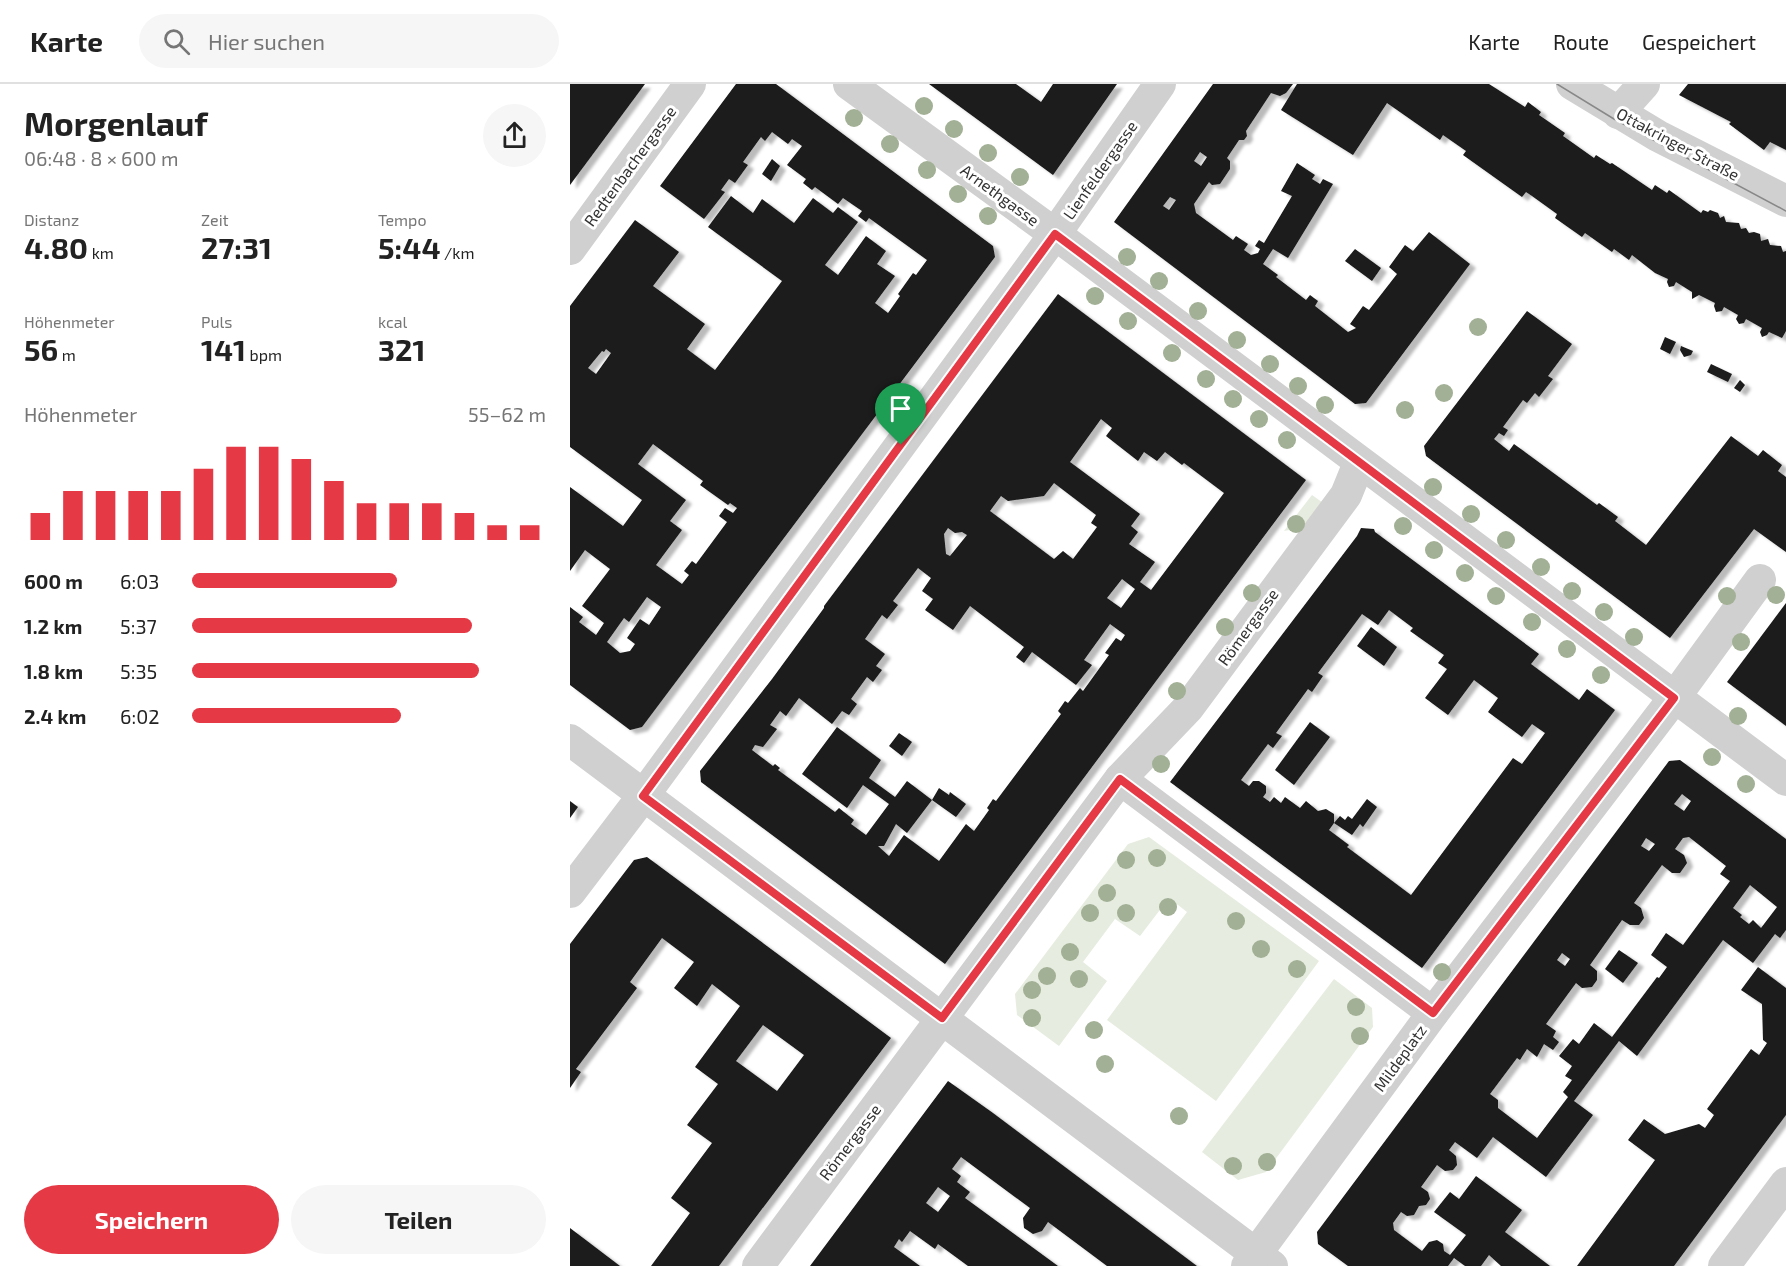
<!DOCTYPE html>
<html lang="de">
<meta charset="utf-8">
<style>
:root{--surface:#fff;--page:#f6f6f6;--text:#222;--muted:#767676;--line:#e0e0e0;--accent:#e63946}
body{margin:0;font-family:"Exo 2",sans-serif;background:var(--page);color:var(--text);height:100vh;display:flex;flex-direction:column;font-size:22px;white-space:nowrap}
*{box-sizing:border-box;margin:0}
p{font-size:20px;color:var(--muted)}
.icon{flex:none;width:33px;height:33px;fill:none;stroke:currentColor;stroke-width:2;stroke-linecap:round;stroke-linejoin:round}
.map{position:relative;flex:1;overflow:hidden}
.panel{display:flex;flex-direction:column;background:var(--surface);width:570px}
.panel>*{flex:none}
.pin{position:absolute;display:grid;place-items:center;width:51px;height:51px;color:#fff;margin:-62px -26px;border-radius:50% 50% 50% 0;rotate:-45deg;box-shadow:0 0 6px #0007}
.pin .icon{rotate:45deg}
.round{display:grid;place-items:center;flex:none;width:63px;height:63px;border-radius:32px;background:var(--page)}
.head{display:flex;align-items:center;justify-content:space-between;height:102px;padding:0 24px}
h1{font-size:33px;font-weight:700;line-height:45px}
.figures{display:grid;grid-template-columns:repeat(3,1fr);gap:9px;height:102px;padding:6px 24px}
.figures div{display:grid;align-content:center}
.figures b{font-size:30px;font-weight:700}
.figures small{font-size:16px;font-weight:400}
.figures p{font-size:16px}
.chart{height:168px;padding:12px 24px}
.chart p{display:flex;justify-content:space-between}
.chart svg{width:100%;height:108px;margin-top:6px;stroke:var(--accent);stroke-width:6}
.button{display:flex;gap:12px;margin-top:auto;padding:12px 24px}
.button a{flex:1;height:69px;border-radius:36px;background:var(--accent);color:#fff;font-size:24px;font-weight:700;line-height:69px;text-align:center}
.button a+a{background:var(--page);color:var(--text)}
ul{padding:0 24px;list-style:none;font-size:20px}
li{display:grid;grid-template-columns:96px 72px 1fr;align-items:center;height:45px}
li i{height:15px;border-radius:8px;background:var(--accent)}
header{display:flex;align-items:center;gap:36px;box-sizing:border-box;height:84px;padding:0 30px;background:var(--surface);border-bottom:2px solid var(--line)}
header strong{font-size:28px}
nav{display:flex;gap:33px;margin-inline-start:auto;font-size:21px}
.search{width:420px;height:54px;background:var(--page);display:flex;align-items:center;gap:15px;box-sizing:border-box;padding:0 21px;border-radius:33px;color:var(--muted);font-size:22px}
main{display:flex;flex:1;min-height:0}
.map>svg:first-child{display:block}
.green{fill:#e6ecdf}
.building{fill:#1a1a1a;fill-rule:evenodd;filter:url(#shadow)}
.lines{fill:none;stroke-linecap:round;stroke-linejoin:round}
.minor{stroke:#d0d0d0;stroke-width:32}
.tram{stroke:#888;stroke-width:1.5}
.tree{fill:#a2b095}
.route-casing{stroke:#fff;stroke-width:12}
.route{stroke:#e63946;stroke-width:8}
.labels{text-anchor:middle;stroke-width:6;stroke-linejoin:round;paint-order:stroke}
.street-label{font-size:16px;fill:#333;stroke:#fff}
</style>
<header>
<strong>Karte</strong>
<div class="search"><svg class="icon" aria-label="search" viewBox="0 0 24 24"><circle cx="10" cy="10" r="6"/><path d="M15 15l6 6"/></svg>Hier suchen</div>
<nav><a>Karte</a><a>Route</a><a>Gespeichert</a></nav>
</header>
<main>
<section class="panel">
<div class="head"><div><h1>Morgenlauf</h1><p>06:48 · 8 × 600 m</p></div><a class="round"><svg class="icon" aria-label="share" viewBox="0 0 24 24"><path d="M12 15V3M7 8l5-5 5 5M5 13v7h14v-7"/></svg></a></div>
<div class="figures">
<div><p>Distanz</p><b>4.80<small> km</small></b></div>
<div><p>Zeit</p><b>27:31</b></div>
<div><p>Tempo</p><b>5:44<small> /km</small></b></div>
</div>
<div class="figures">
<div><p>Höhenmeter</p><b>56<small> m</small></b></div>
<div><p>Puls</p><b>141<small> bpm</small></b></div>
<div><p>kcal</p><b>321</b></div>
</div>
<div class="chart"><p><span>Höhenmeter</span>55–62 m</p>
<svg viewBox="0 0 160 44" preserveAspectRatio="none"><path d="M5 44V33M15 44V24M25 44V24M35 44V24M45 44V24M55 44V15M65 44V6M75 44V6M85 44V11M95 44V20M105 44V29M115 44V29M125 44V29M135 44V33M145 44V38M155 44V38"/></svg>
</div>
<ul>
<li><b>600 m</b>6:03<i style="width:58%"></i></li>
<li><b>1.2 km</b>5:37<i style="width:79%"></i></li>
<li><b>1.8 km</b>5:35<i style="width:81%"></i></li>
<li><b>2.4 km</b>6:02<i style="width:59%"></i></li>
</ul>
<div class="button"><a>Speichern</a><a>Teilen</a></div>
</section>
<div class="map">
<svg width="1216" height="1182" viewBox="0 0 1216 1182">
<defs>
<filter id="shadow"><feDropShadow dx="6" dy="4" stdDeviation="1.5" flood-color="#0004"/></filter>
</defs>
<rect width="100%" height="100%" fill="#fff"/>
<!-- green -->
<g class="green">
<polygon points="742,411 756,421 741,442 714,447"/>
<polygon points="579,753 749,877 646,1017 537,936 617,828 599,814 570,852 545,835 513,878 537,897 489,962 447,931 445,910 558,760"/>
<polygon points="764,895 802,924 803,943 696,1088 668,1096 632,1068"/>
</g>
<!-- building -->
<g class="building">
<polygon points="0,0 75,0 0,101"/>
<path d="M166 0H206L423 162 425 173 72 643 60 646 0 601V523L13 533 9 538 26 551 34 539 12 522 40 485 15 466 0 487V403L53 442 72 416 0 363V222L65 136 109 168 83 202 135 240 117 265 145 286 212 197 138 143 161 112 183 129 192 115 224 139 243 114 263 129 268 123 288 138 255 181 268 191 296 152 316 167 307 180 325 192 305 219 318 229 330 212 328 210 343 189 346 191 357 176 299 134 296 138 288 132 292 127 273 114 268 120 245 103 242 106 233 99 236 95 217 81 232 62 222 55 218 60 202 48 195 57 191 53 173 78 178 81 165 99 159 95 151 106 155 108 134 135 90 102ZM36 265 41 269 26 290 18 284 32 267 34 268ZM83 360 133 397 130 401 158 421 160 419 167 424 163 429 155 424 149 432 157 438 126 480 122 477 114 487 119 491 112 500 86 481 112 446 100 437 116 416 68 380ZM77 513 91 523 79 541 70 535 57 554 65 560 60 567 50 569 37 558 54 534 59 538Z"/>
<polygon points="359,0 446,0 471,18 483,0 547,0 483,91"/>
<path d="M643 0H723L716 9 710 12 701 9 676 47 677 52 674 56H669L657 74 660 77V85L650 100 642 101 639 98 624 120 626 129 663 156 666 152 678 160 674 166 681 171 688 169 690 165 685 162 689 156 694 159 722 112 711 107 727 79 745 91 742 95 750 100 753 95 763 100 718 174 703 165 693 180 708 191 706 193 736 216 740 211 748 217 745 222 778 248 786 244 780 240 793 222 799 226 827 190 819 183 835 161 843 167 859 148 900 180 796 319 785 320 544 138ZM630 68 637 73 631 82 624 77ZM600 113 606 116 599 126 593 122Z"/>
<polygon points="727,0 919,0 955,23 958,18 971,28 969,31 995,49 993,52 1024,74 1026,71 1040,80 1042,79 1082,106 1085,101 1097,109 1099,106 1131,129 1133,126 1138,128 1140,126 1148,129 1150,134 1154,132 1156,138 1169,139 1171,145 1176,144 1179,149 1184,148 1190,150 1191,157 1198,155 1200,161 1211,162 1213,168 1216,167 1216,247 1212,254 1199,248 1197,251 1192,253 1190,248 1192,244 1176,235 1174,239 1169,240 1166,235 1168,231 1154,223 1152,227 1146,228 1144,222 1145,219 1129,211 1122,215 1122,208 1106,198 1104,202 1099,203 1097,198 1098,195 1085,189 1062,171 1059,176 1044,165 1042,168 1015,149 1012,153 985,134 987,130 962,112 956,108 952,113 893,71 896,67 873,51 870,56 817,19 783,71 711,26"/>
<polygon points="1118,0 1216,0 1216,66 1200,58 1194,66 1159,40 1161,38 1109,11"/>
<polygon points="202,75 210,82 201,97 192,90"/>
<polygon points="785,165 811,184 802,197 775,177"/>
<path d="M488 210 736 396 375 880 131 698 130 687 202 595 254 524V522ZM531 335 542 344 536 352 568 377 574 368 587 377 595 368 612 381 614 379 654 409 581 506 570 498 585 478 559 460 568 448 561 442 570 430 500 378ZM484 399 526 431 521 439 527 443 503 475 493 467 484 475 420 427 431 412 438 417 474 412ZM378 444 385 449 392 448 397 451 380 472 376 470 374 450ZM348 484 361 494 352 507 363 515 355 526 383 546 400 522 454 563 446 573 454 579 462 568 506 601 522 581 514 576 540 540 555 551 551 557 546 554 535 569 539 571 513 607 510 604 498 619 495 617 488 627 491 630 426 717 423 715 417 724 419 726 404 747 396 740 369 777 334 751 319 772 308 762H314L326 740 337 749 362 716 337 697 325 713 299 694 311 676 267 643 232 690 277 724 293 701 319 720 296 751 281 740 284 736 269 724 265 728 208 686 210 684 205 680 203 682 182 666 185 661 193 663 207 645 200 641 210 627 216 632 229 614 262 640 272 627 279 631 287 620 281 615 297 593 303 598 312 586 306 582 315 570 295 555 312 531 317 535 328 521 323 517ZM552 495 565 505 551 524 537 514Z"/>
<polygon points="957,227 1002,260 978,292 983,295 969,313 965,309 957,319 953,316 933,343 938,346 934,352 929,349 924,355 939,367 944,360 1027,421 1029,419 1048,433 1045,437 1076,461 1161,352 1188,372 1193,366 1212,381 1208,387 1216,393 1216,468 1184,445 1100,554 856,372 854,362"/>
<polygon points="1095,253 1106,258 1100,270 1090,265"/>
<polygon points="1111,262 1123,267 1121,271 1114,273 1110,266"/>
<polygon points="1141,280 1162,290 1158,298 1137,288"/>
<polygon points="1170,296 1175,301 1170,308 1164,304"/>
<path d="M791 444 804 445 805 448 969 570 961 580 1009 616 1017 605 1045 626 852 884 600 698 787 452ZM819 526 843 544 840 547 874 571 868 579 877 585 855 614 878 631 904 596 928 614 918 628 952 653 962 640 975 649 952 680 943 674 841 811 777 763 779 761 759 746 764 739V730L756 725 748 727 736 717 730 724 715 713 711 719 704 713 700 718 693 713 696 709V702L689 697H683L679 702 671 696 698 660 703 664 712 652 706 649 738 605 742 608 753 592 748 589 792 530 808 541Z"/>
<polygon points="1216,519 1216,642 1157,598"/>
<polygon points="801,543 827,563 814,582 787,562"/>
<polygon points="740,638 760,653 724,701 705,686"/>
<polygon points="329,649 342,658 332,672 319,662"/>
<path d="M1110 676 1216 755V846L1210 854 1205 850 1183 879 1153 856 1067 972 1049 957 1004 1017 1023 1031 976 1093 923 1053 907 1074 885 1058 879 1066 886 1072 887 1081 883 1086 875 1087 867 1081 851 1103 858 1108 860 1115 856 1121 849 1122 844 1131 837 1132 831 1128 823 1139 824 1146 852 1167 859 1158 867 1156 873 1160 874 1167 880 1171 896 1151 864 1128 880 1108 889 1115 906 1092 952 1126 935 1148 980 1182H931L919 1171 911 1182H895L884 1174 878 1182H778L748 1160 747 1148 1099 677ZM1112 710 1121 717 1114 727 1104 720ZM1119 753 1156 782 1150 790 1160 797 1113 861 1096 849 1081 871 1097 883 1089 894 1087 893 1042 953 1024 939 1009 960 1003 955 989 972 1002 982 995 992 1002 996 993 1008 998 1013 967 1054 928 1024V1016L920 1010 947 974 950 976 957 965 967 973 974 960 983 966 989 958 983 953 986 947 976 940 1006 899 1012 904 1022 903 1027 896V887L1020 881 1052 836 1060 841H1069L1074 834 1071 824 1064 819 1092 781 1102 789H1110L1117 779 1114 771 1105 765 1113 754ZM1076 754 1085 760 1079 767 1071 762ZM1180 801 1207 823 1191 844 1183 836 1179 840 1170 833 1172 831 1163 824ZM992 869 1000 875 995 882 987 876Z"/>
<polygon points="369,704 379,711 380,708 396,720 386,733 362,716"/>
<polygon points="797,715 807,723 793,743 790,740 782,751 764,739 770,732 775,736 778,732 782,735"/>
<polygon points="0,717 8,723 0,734"/>
<path d="M77 773 321 954 149 1182H81L120 1129 101 1114 142 1059 117 1041 148 1000 125 983 170 922 142 900 127 922 104 904 124 878 92 854 60 898 67 904 6 985 11 988 0 1004V860L64 776ZM193 941 234 971 207 1007 166 977Z"/>
<polygon points="1049,866 1068,879 1053,899 1035,885"/>
<polygon points="1188,883 1216,904 1216,1031 1104,1182 1007,1182 1085,1076 1058,1056 1074,1035 1095,1050 1129,1040 1135,1044 1144,1031 1137,1025 1181,965 1189,971 1197,959 1193,956 1192,920 1171,906"/>
<path d="M378 997 423 1029 627 1182H537L478 1138 472 1147 463 1150 454 1144 453 1134 460 1124 391 1073 382 1085 391 1092 387 1098 400 1108 395 1114 488 1182H398L368 1160 365 1165 340 1147 332 1158 329 1155 324 1163 350 1182H240ZM368 1103 380 1112 368 1128 356 1119Z"/>
<polygon points="0,1144 50,1182 0,1182"/>
</g>
<g class="lines">
<!-- minor -->
<g class="minor">
<polyline points="279,0 485,150 1216,696"/>
<polyline points="1002,0 1088,52 1216,117"/>
<polyline points="1048,29 1074,0"/>
<polyline points="0,165 120,0"/>
<polyline points="0,656 702,1182"/>
<polyline points="550,695 863,929"/>
<polyline points="0,808 73,712 485,150 590,0"/>
<polyline points="188,1182 550,695 618,624 776,411 789,379"/>
<polyline points="677,1182 863,929 1104,614 1190,496"/>
<polyline points="1154,1182 1216,1099"/>
</g>
<!-- tram -->
<polyline class="tram" points="987,0 1044,35 1216,127"/>
</g>
<!-- trees -->
<g class="tree">
<circle cx="354" cy="22" r="9"/>
<circle cx="284" cy="34" r="9"/>
<circle cx="384" cy="45" r="9"/>
<circle cx="320" cy="60" r="9"/>
<circle cx="418" cy="69" r="9"/>
<circle cx="357" cy="86" r="9"/>
<circle cx="450" cy="93" r="9"/>
<circle cx="388" cy="110" r="9"/>
<circle cx="418" cy="132" r="9"/>
<circle cx="557" cy="173" r="9"/>
<circle cx="589" cy="197" r="9"/>
<circle cx="525" cy="212" r="9"/>
<circle cx="628" cy="227" r="9"/>
<circle cx="558" cy="237" r="9"/>
<circle cx="908" cy="243" r="9"/>
<circle cx="667" cy="256" r="9"/>
<circle cx="602" cy="269" r="9"/>
<circle cx="700" cy="280" r="9"/>
<circle cx="636" cy="295" r="9"/>
<circle cx="728" cy="302" r="9"/>
<circle cx="874" cy="309" r="9"/>
<circle cx="663" cy="315" r="9"/>
<circle cx="755" cy="321" r="9"/>
<circle cx="835" cy="326" r="9"/>
<circle cx="689" cy="335" r="9"/>
<circle cx="717" cy="356" r="9"/>
<circle cx="863" cy="403" r="9"/>
<circle cx="901" cy="430" r="9"/>
<circle cx="726" cy="440" r="9"/>
<circle cx="833" cy="442" r="9"/>
<circle cx="936" cy="456" r="9"/>
<circle cx="864" cy="466" r="9"/>
<circle cx="971" cy="483" r="9"/>
<circle cx="895" cy="489" r="9"/>
<circle cx="1002" cy="507" r="9"/>
<circle cx="682" cy="509" r="9"/>
<circle cx="1206" cy="511" r="9"/>
<circle cx="926" cy="512" r="9"/>
<circle cx="1157" cy="512" r="9"/>
<circle cx="1034" cy="528" r="9"/>
<circle cx="962" cy="538" r="9"/>
<circle cx="655" cy="543" r="9"/>
<circle cx="1064" cy="553" r="9"/>
<circle cx="1171" cy="558" r="9"/>
<circle cx="997" cy="565" r="9"/>
<circle cx="1031" cy="591" r="9"/>
<circle cx="607" cy="607" r="9"/>
<circle cx="1168" cy="632" r="9"/>
<circle cx="1142" cy="673" r="9"/>
<circle cx="591" cy="680" r="9"/>
<circle cx="1176" cy="700" r="9"/>
<circle cx="587" cy="774" r="9"/>
<circle cx="556" cy="776" r="9"/>
<circle cx="537" cy="809" r="9"/>
<circle cx="598" cy="823" r="9"/>
<circle cx="520" cy="829" r="9"/>
<circle cx="556" cy="829" r="9"/>
<circle cx="666" cy="837" r="9"/>
<circle cx="691" cy="865" r="9"/>
<circle cx="500" cy="868" r="9"/>
<circle cx="727" cy="885" r="9"/>
<circle cx="872" cy="888" r="9"/>
<circle cx="477" cy="892" r="9"/>
<circle cx="509" cy="895" r="9"/>
<circle cx="462" cy="906" r="9"/>
<circle cx="786" cy="923" r="9"/>
<circle cx="462" cy="934" r="9"/>
<circle cx="524" cy="946" r="9"/>
<circle cx="790" cy="952" r="9"/>
<circle cx="535" cy="980" r="9"/>
<circle cx="609" cy="1032" r="9"/>
<circle cx="697" cy="1078" r="9"/>
<circle cx="663" cy="1082" r="9"/>
</g>
<g class="lines">
<!-- route casing -->
<g class="route-casing">
<polygon id="route" points="485,150 1104,614 863,929 550,695 372,934 73,712"/>
</g>
<!-- route -->
<use href="#route" class="route"/>
</g>
<g class="labels">
<!-- street labels -->
<g class="street-label">
<text transform="translate(1108 60) rotate(28)" y="6">Ottakringer Straße</text>
<text transform="translate(60 82) rotate(-54)" y="6">Redtenbachergasse</text>
<text transform="translate(530 86) rotate(-55)" y="6">Lienfeldergasse</text>
<text transform="translate(430 111) rotate(36)" y="6">Arnethgasse</text>
<text transform="translate(678 543) rotate(-54)" y="6">Römergasse</text>
<text transform="translate(830 974) rotate(-54)" y="6">Mildeplatz</text>
<text transform="translate(280 1058) rotate(-53)" y="6">Römergasse</text>
</g>
</g>
</svg>
<div class="pin" style="left:331px;top:361px;background:#1e9e55"><svg class="icon" aria-label="arrive" viewBox="0 0 24 24"><path d="M6 21V4h12l-3 4 3 4H6"/></svg></div>
</div>
</main>
